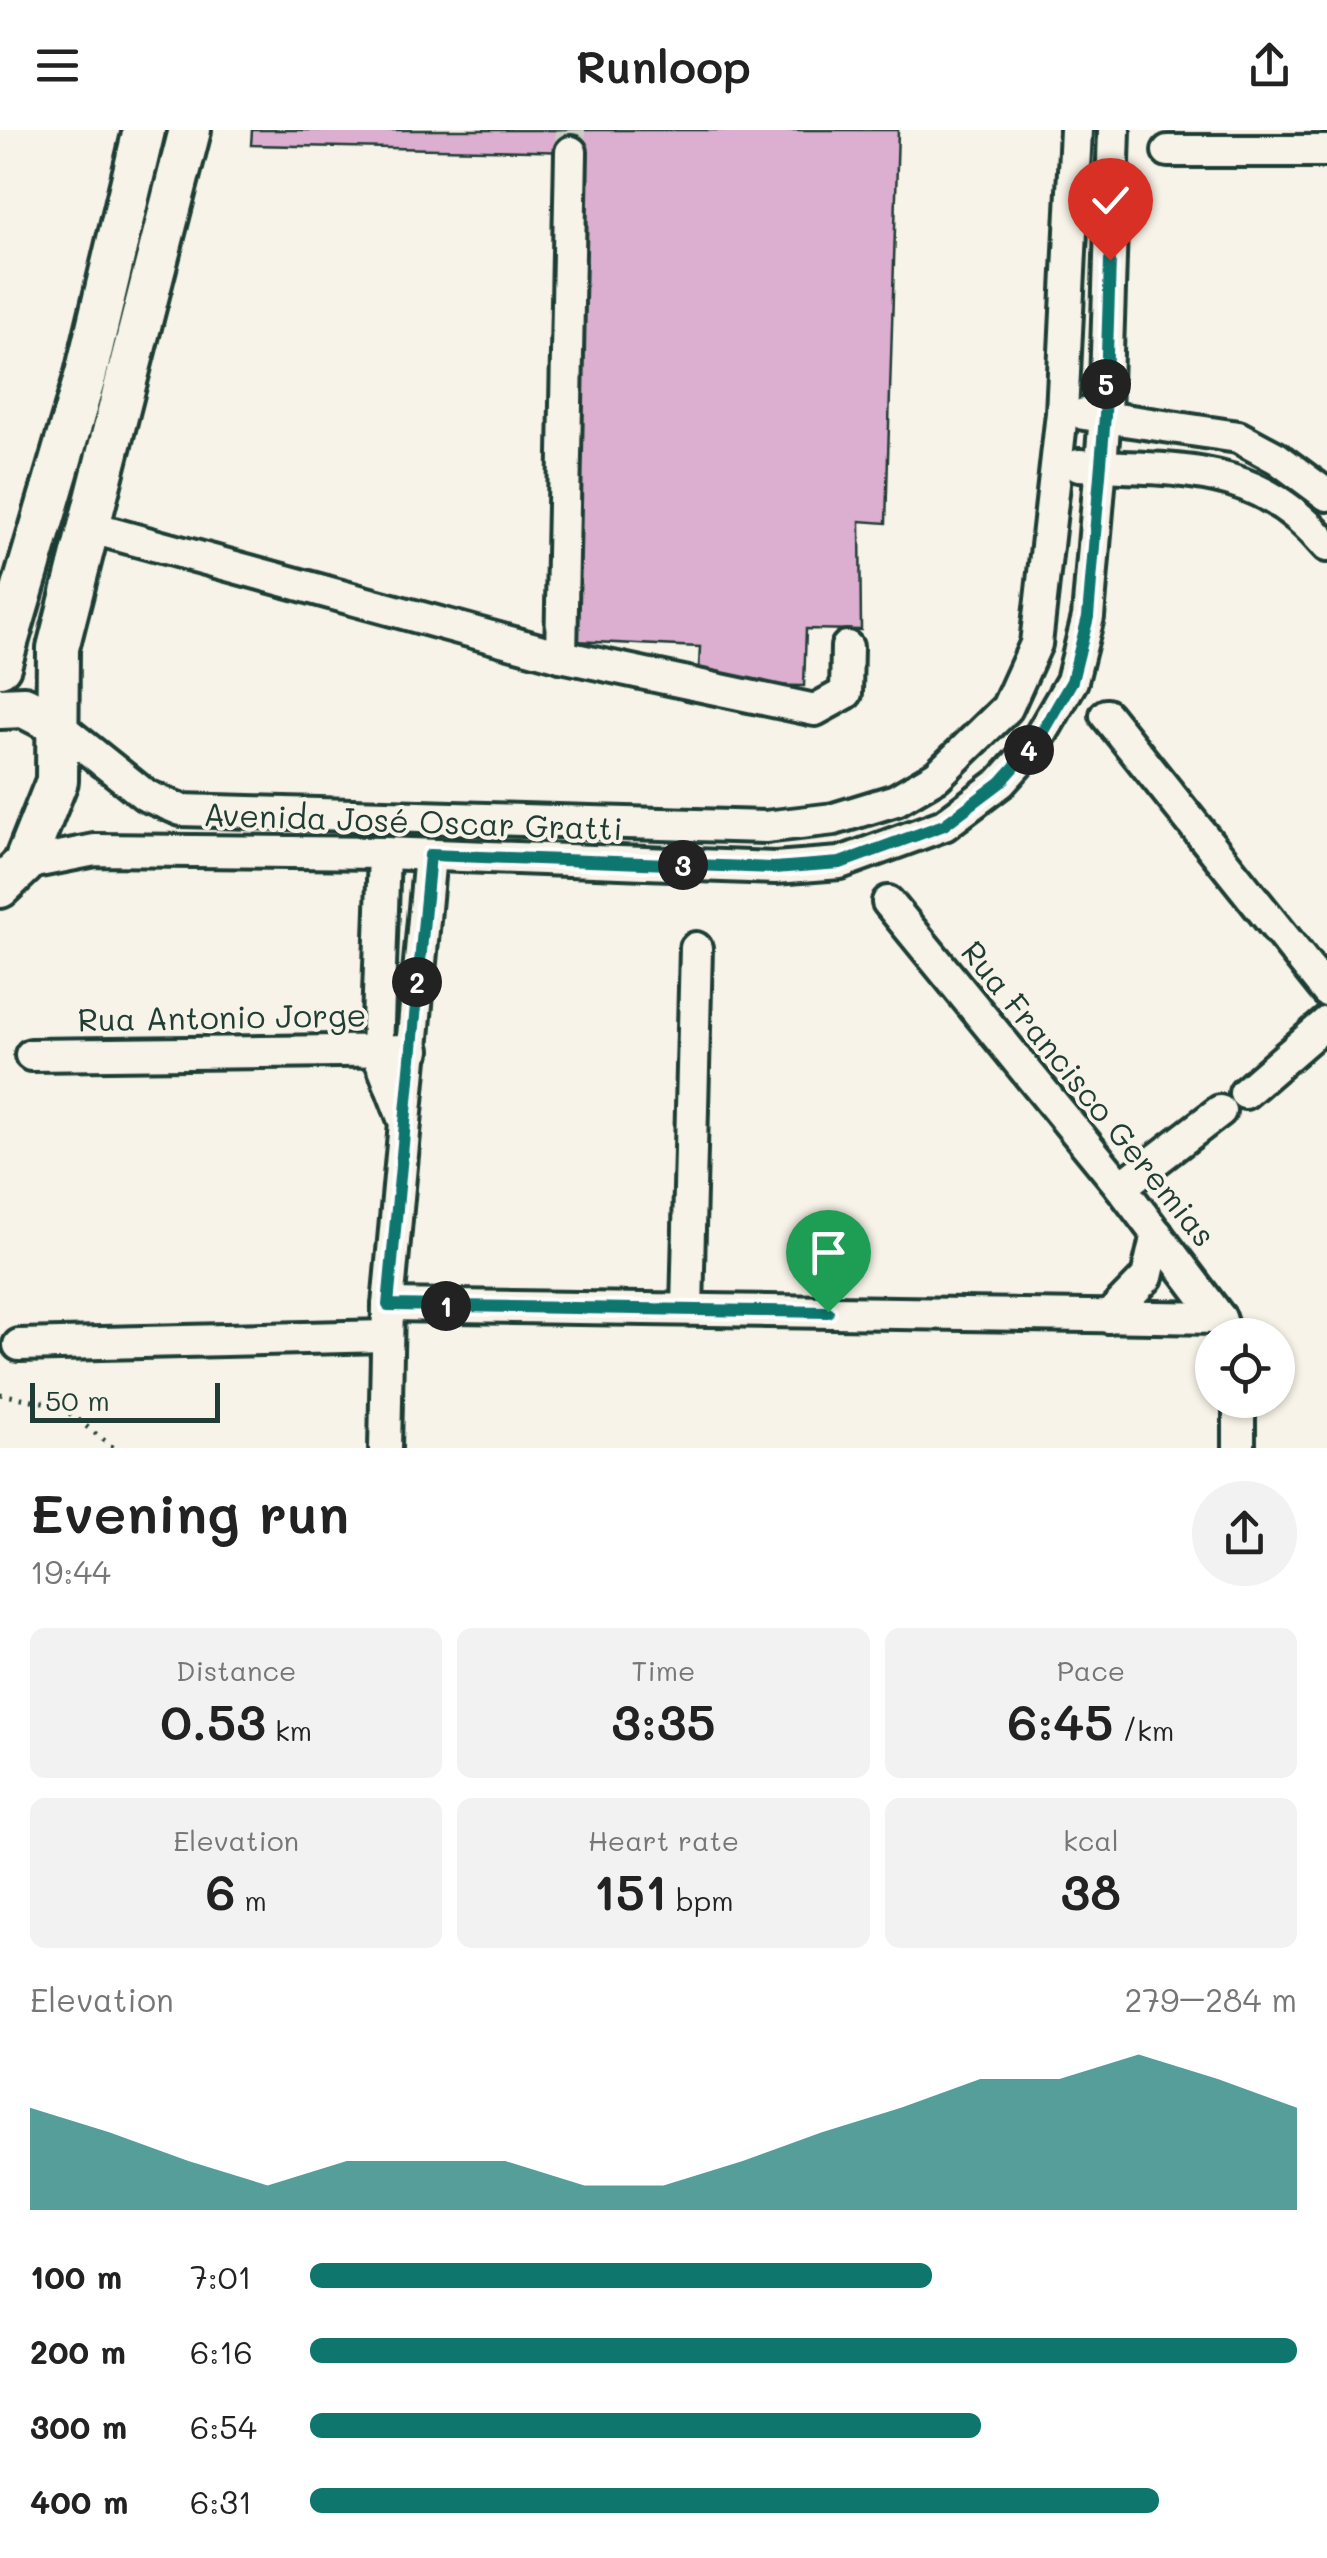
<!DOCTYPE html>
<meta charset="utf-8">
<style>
:root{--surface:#fff;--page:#f2f2f2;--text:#222;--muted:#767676;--accent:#0f766e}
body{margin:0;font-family:Mali,sans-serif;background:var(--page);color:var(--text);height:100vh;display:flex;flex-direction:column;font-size:38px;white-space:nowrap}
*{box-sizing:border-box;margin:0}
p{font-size:32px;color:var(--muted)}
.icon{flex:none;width:55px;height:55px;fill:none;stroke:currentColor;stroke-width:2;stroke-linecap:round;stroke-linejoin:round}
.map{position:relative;height:1318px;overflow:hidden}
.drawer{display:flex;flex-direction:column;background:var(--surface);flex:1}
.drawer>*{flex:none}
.tools{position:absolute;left:1195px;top:1188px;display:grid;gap:20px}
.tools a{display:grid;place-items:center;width:100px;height:100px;border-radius:50%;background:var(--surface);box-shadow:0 2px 8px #0004;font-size:50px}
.scale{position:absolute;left:30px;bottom:25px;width:190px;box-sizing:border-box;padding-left:10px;border:5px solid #1f3d34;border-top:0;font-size:28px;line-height:35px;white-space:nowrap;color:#1f3d34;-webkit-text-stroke:8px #f7f3e8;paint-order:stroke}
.pin{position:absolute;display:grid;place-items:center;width:85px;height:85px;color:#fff;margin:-102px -42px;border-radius:50% 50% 50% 0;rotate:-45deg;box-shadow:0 0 10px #0007}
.pin .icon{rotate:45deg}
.km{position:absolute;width:50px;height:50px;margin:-25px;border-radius:50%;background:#222;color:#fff;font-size:28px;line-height:50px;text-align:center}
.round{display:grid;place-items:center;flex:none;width:105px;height:105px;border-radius:52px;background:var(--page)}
.head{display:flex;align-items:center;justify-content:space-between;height:170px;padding:0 30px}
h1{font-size:55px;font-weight:600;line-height:75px}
.figures{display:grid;grid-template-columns:repeat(3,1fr);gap:15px;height:170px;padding:10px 30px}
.figures div{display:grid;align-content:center;border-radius:15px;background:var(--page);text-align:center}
.figures b{font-size:50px;font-weight:600}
.figures small{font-size:28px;font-weight:400}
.figures p{font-size:28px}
.chart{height:280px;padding:20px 30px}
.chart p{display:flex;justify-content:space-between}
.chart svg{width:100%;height:180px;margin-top:10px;fill:var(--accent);opacity:.7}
ul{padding:0 30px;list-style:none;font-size:32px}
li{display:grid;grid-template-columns:160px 120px 1fr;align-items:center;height:75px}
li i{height:25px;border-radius:12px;background:var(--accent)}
header{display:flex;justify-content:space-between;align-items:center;height:130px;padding:0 30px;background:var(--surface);font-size:45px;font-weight:600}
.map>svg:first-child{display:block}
.building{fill:#dcaecf;stroke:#1f3d34;stroke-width:2.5}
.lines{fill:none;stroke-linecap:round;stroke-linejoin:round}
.minor-tunnel{stroke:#cccfc4;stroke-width:30;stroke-dasharray:30 15;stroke-linecap:butt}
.minor-casing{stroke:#1f3d34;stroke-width:38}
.major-casing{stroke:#1f3d34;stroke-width:48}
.path{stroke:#1f3d34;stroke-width:5;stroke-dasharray:2.5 8;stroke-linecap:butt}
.minor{stroke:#f7f3e8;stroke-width:30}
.major{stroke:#f7f3e8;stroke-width:40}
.route-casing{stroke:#fff;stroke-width:20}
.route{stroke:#0f766e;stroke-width:12}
.labels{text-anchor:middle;stroke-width:8;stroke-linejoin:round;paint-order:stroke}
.street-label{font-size:32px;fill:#1f3d34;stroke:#f7f3e8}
</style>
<header><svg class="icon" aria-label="menu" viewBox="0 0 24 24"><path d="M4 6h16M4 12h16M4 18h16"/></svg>Runloop<svg class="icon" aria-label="share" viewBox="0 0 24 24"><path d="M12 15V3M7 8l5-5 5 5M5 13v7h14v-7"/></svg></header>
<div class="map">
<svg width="1327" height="1318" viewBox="0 0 1327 1318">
<rect width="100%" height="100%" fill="#f7f3e8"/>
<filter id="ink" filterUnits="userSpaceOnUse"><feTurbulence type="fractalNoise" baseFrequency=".01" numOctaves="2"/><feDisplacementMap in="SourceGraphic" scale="20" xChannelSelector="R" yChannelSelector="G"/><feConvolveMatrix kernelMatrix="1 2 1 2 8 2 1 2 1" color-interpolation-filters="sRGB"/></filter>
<g filter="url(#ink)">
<!-- building -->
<polygon class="building" points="252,0 898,0 886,393 860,391 861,500 806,499 804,556 698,554 700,517 574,511 576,22 251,15"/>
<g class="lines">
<!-- minor-tunnel -->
<polyline class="minor-tunnel" points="570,0 571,22"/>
<!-- minor casing -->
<g class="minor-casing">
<g id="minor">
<polyline points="1168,21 1327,21"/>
<polyline points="1084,284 1238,307 1277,328 1327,365"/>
<path d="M1079 335C1180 341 1257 331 1327 416"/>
<polyline points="88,397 561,526 815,580 846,563 847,517"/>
<polyline points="561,526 571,22"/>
<polyline points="1106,585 1327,861"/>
<polyline points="55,593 145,665 181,680 765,697 834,689 896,670 937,646 1007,578 1036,514 1062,283 1076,0"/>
<polyline points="384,723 377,921 403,988"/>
<polyline points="24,734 95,720 384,723 775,738 840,733 944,695 1001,652 1036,613 1072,551 1088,487 1105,286 1114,0"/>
<polyline points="888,772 1121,1057 1220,1188 1225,1202"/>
<polyline points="31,925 414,920"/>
<polyline points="1245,963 1327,892"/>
<polyline points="1121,1057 1220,981"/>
<polyline points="388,1175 1220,1188"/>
<polyline points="687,1179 696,818"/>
<polyline points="1108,1187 1147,1147 1157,1104"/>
<polyline points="19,1215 386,1206"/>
<polyline points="1239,1270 1239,1318"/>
<polyline points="385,1318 388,1175 430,725"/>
</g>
</g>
<!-- major casing -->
<g class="major-casing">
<g id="major">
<polyline points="0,536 86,244 144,0"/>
<polyline points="0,578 24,577 55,593"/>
<polyline points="0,757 24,734 57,651 58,518 190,0"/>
</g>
</g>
<!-- path -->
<polyline class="path" points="0,1264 59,1275 114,1318"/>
<!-- minor -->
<use href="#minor" class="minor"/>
<!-- major -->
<use href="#major" class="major"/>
</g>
</g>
<g class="lines" filter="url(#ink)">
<!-- route casing -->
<g class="route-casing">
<polyline id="route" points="828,1182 388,1175 430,725 774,738 840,733 944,695 1001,652 1036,613 1072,551 1088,487 1105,286 1110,130"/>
</g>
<!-- route -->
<use href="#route" class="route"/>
</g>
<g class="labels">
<!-- street labels -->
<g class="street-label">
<text transform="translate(413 692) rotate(2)" y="11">Avenida José Oscar Gratti</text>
<text transform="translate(222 888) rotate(-1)" y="11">Rua Antonio Jorge</text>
<text transform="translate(1088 964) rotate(51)" y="11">Rua Francisco Geremias</text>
</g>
</g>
</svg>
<div class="tools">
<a><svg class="icon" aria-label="locate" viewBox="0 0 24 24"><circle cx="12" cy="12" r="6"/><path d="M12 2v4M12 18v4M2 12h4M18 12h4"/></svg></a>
</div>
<div class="scale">50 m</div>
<div class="pin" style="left:828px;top:1182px;background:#1e9e55"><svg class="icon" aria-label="arrive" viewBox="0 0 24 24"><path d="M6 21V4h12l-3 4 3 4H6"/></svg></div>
<div class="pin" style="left:1110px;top:130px;background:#d93025"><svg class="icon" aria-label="check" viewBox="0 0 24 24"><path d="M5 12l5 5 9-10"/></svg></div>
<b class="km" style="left:446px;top:1176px">1</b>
<b class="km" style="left:417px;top:852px">2</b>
<b class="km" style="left:683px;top:735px">3</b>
<b class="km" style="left:1029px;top:620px">4</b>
<b class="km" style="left:1106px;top:254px">5</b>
</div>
<section class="drawer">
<div class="head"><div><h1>Evening run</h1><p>19:44</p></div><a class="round"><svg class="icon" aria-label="share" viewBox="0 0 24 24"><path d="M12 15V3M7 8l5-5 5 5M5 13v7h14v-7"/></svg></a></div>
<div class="figures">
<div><p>Distance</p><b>0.53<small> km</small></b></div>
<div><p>Time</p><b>3:35</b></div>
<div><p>Pace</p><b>6:45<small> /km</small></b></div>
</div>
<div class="figures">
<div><p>Elevation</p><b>6<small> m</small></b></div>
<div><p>Heart rate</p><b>151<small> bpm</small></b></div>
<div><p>kcal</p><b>38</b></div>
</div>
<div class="chart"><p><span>Elevation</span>279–284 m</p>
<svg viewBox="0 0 160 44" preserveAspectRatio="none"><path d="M0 44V19L10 25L20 32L30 38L40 32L50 32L60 32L70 38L80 38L90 32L100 25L110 19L120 12L130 12L140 6L150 12L160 19V44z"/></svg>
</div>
<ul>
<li><b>100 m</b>7:01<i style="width:63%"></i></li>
<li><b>200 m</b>6:16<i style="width:100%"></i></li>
<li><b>300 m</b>6:54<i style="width:68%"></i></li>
<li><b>400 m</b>6:31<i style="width:86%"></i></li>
</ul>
</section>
